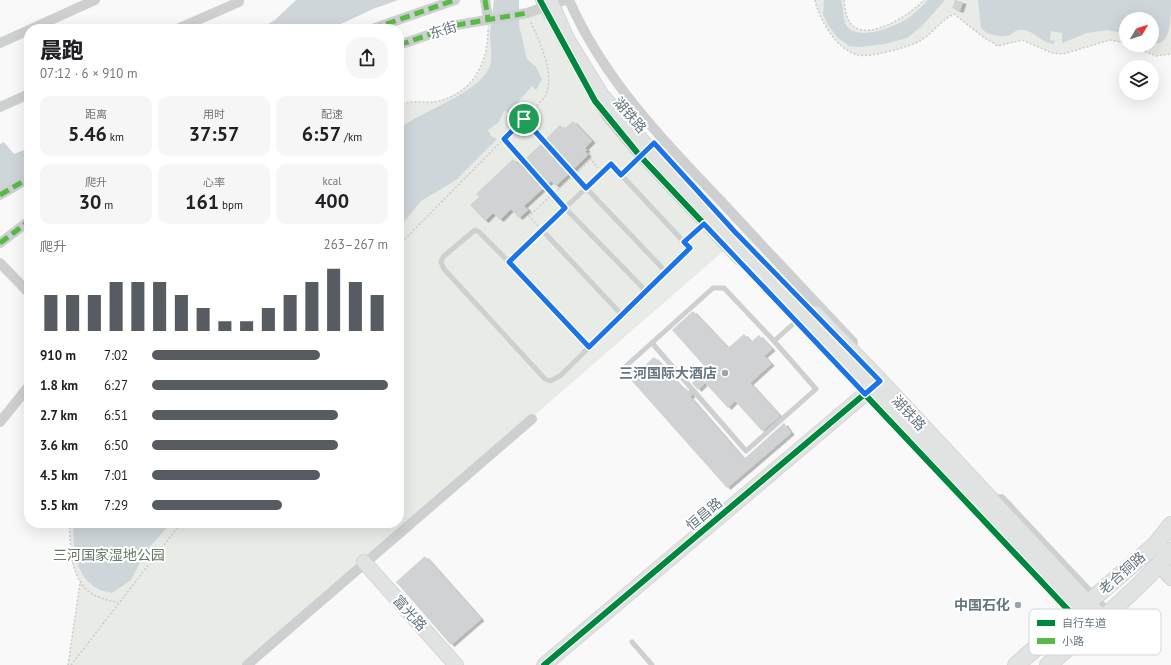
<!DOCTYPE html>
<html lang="zh">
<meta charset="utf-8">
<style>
:root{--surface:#fff;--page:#f6f6f6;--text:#202124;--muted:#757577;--accent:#565c61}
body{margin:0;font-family:"PT Sans","Noto Sans SC",sans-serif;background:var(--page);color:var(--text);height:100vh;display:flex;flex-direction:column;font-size:15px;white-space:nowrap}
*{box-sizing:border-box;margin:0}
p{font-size:13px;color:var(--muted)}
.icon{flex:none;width:22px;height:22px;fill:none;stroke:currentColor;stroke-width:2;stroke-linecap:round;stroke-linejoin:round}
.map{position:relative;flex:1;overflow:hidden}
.side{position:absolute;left:24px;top:24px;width:380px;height:504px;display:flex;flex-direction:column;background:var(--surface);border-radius:16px;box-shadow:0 4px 16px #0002}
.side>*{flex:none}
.needle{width:26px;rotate:51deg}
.tools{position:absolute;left:1119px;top:12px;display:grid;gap:8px}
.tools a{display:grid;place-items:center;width:40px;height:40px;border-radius:50%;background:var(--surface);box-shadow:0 4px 16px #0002;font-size:20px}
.pin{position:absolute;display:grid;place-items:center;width:34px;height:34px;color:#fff;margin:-17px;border:2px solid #fff;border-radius:50%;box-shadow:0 1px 4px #0007}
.round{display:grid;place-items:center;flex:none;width:42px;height:42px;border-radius:16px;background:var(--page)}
.head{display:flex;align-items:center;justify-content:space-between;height:68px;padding:0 16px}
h1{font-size:22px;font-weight:800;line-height:30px}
.stats{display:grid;grid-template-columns:repeat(3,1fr);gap:6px;height:68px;padding:4px 16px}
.stats div{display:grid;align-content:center;border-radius:10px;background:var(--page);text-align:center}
.stats b{font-size:20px;font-weight:800}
.stats small{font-size:11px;font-weight:400}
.stats p{font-size:11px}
.chart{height:112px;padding:8px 16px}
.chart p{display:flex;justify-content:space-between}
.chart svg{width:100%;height:72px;margin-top:4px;stroke:var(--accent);stroke-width:6}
ul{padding:0 16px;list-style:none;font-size:13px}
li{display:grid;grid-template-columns:64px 48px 1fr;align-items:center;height:30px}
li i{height:10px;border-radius:5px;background:var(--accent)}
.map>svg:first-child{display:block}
.green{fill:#e8ebe6}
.water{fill:#ced6d9}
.building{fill:#d0d2d3;filter:url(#shadow)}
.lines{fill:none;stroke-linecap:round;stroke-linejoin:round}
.secondary-casing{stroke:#d5d6d7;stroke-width:16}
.primary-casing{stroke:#d5d6d7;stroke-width:18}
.path{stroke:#cbcccd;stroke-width:1.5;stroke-dasharray:2 2;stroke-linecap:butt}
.lane{stroke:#cecfd0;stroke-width:5}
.street{stroke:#cecfd0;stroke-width:10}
.secondary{stroke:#e1e2e2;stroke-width:14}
.primary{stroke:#e1e2e2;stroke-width:16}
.quiet{stroke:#58b947;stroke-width:5;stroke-dasharray:10 5;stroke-linecap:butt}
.cycleway-casing{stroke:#fff;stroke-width:8}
.cycleway{stroke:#00873e;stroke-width:6}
.route-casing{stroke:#fff;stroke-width:8}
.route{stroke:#1a73e8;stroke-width:5}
.poi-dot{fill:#99a4ac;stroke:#fff;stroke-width:1.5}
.labels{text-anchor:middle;stroke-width:4;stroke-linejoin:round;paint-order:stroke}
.street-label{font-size:14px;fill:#657683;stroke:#fff}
.poi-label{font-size:14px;font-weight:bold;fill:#657683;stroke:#fff;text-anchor:end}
.park-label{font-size:14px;fill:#687a64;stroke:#fff}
.key{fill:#fff;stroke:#d1d6da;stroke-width:1}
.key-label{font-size:11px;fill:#657683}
</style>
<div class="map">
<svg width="1171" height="665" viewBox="0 0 1171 665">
<defs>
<filter id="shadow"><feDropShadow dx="3.5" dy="2" stdDeviation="0" flood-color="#0004"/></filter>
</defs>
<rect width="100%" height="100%" fill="#f9f9f9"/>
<!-- green -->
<g class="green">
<path d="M494 0H519V13L544 8 727 248 247 665H68L80 583 72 563 69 523H399V105C412 100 425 104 439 101 447 99 454 94 461 90 487 73 488 46 488 18L492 17Z"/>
<path d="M815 0H844C845 8 846 20 853 26 871 41 912 13 924 0H1171V54L1156 56 1130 45H1152V19H1126V43L1110 40 1063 54 1052 53 1022 40 998 46 983 37 954 14C941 20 932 34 920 41 908 47 871 58 858 55 837 50 819 20 815 0Z"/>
</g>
<!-- water -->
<g class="water">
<polygon points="296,0 398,0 373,9 330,29 260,29 275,20"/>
<path d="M494 0H519V25L527 59 536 67 542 79 536 90 532 86 518 102 521 106 513 115 508 112 504 111 499 122 488 130 491 136 497 139 456 180 421 201 399 228V129C420 111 488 91 491 61 492 52 490 43 490 34 491 22 493 11 494 0Z"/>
<path d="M824 0H841C844 8 842 17 846 25 857 43 897 26 910 17 916 12 922 6 928 0H945L921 27 907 38 885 44 859 47 849 46 838 38 828 25 823 15Z"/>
<path d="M978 0H1171C1171 19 1171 48 1152 43V19H1126V34L1107 30 1087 33 1062 43V33L1051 31 1050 40 1055 41 1054 44C1042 44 1032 28 1019 30 1016 30 1013 33 1010 35 1001 38 987 35 981 28Z"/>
<polygon points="4,142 14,154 29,148 29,175 0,191 0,144"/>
<path d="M74 523H171L146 551 131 580 112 593C109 592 103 591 100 590 75 578 72 547 74 523Z"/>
</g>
<!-- building -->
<g class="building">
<polygon points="955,0 963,2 960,11 952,8"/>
<polygon points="573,121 592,141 585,148 587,150 585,151 588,155 556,186 551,181 524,206 528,210 519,218 511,209 500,220 493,213 485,221 470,205 479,197 476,194 513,159 519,165 560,125 564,129"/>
<polygon points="693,311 728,348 744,334 751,342 759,335 772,349 764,356 771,364 750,383 780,416 762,431 735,401 728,408 705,383 698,390 692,383 705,371 704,370 706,368 672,330"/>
<polygon points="654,357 684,390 686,388 692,395 690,397 744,459 784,423 791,433 727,488 630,379"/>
<polygon points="425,556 481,619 451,645 396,582"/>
</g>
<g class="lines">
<!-- secondary casing -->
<g class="secondary-casing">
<g id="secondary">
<polyline points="364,562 456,665"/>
<polyline points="1160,565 1171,578"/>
<polyline points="544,665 878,383"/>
</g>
</g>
<!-- primary casing -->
<g class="primary-casing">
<g id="primary">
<polyline points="549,0 566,39 601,96 710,218 1092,627"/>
<polyline points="815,314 880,381 1102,619"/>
<polyline points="1016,665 1155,545 1171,525"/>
<path d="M1048 665C1090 629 1135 593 1171 551"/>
</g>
</g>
<!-- path -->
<g class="path">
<path d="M815 0C819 20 837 50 858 55 871 58 908 47 920 41 932 34 941 20 954 14L983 37 998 46 1022 40 1052 53 1063 54 1110 40 1126 43"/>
<path d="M844 0C845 8 846 20 853 26 871 41 912 13 924 0"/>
<polyline points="1130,45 1156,56 1171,54"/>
<path d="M399 105C412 99 426 104 439 101 473 93 488 62 488 30"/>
<polyline points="524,120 581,182"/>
<polyline points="504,139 562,203"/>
<polyline points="538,226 529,216 591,159 598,168"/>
<path d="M399 245 545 97C556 74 540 44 531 22"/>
<path d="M69 523C72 562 70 596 118 602"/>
<polyline points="68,665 80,583"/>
<polyline points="71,665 181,523"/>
</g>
<!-- lane -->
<g class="lane">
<polyline points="621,175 642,155"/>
<polyline points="586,188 666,272"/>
<polyline points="565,208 646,291"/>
<polyline points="542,230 622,315"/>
<polyline points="509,262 479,232 475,230 443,257 441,262 444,269 545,379 550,381 560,376 690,248 684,242"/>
<polyline points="652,343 746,451 816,389 774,341"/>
<polyline points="589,347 509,262 611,164 684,242 704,223"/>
<polyline points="626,366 713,288 724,288 774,341 800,318"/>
<polyline points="632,642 652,665"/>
</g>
<!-- street -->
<g class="street">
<polyline points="485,0 488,18"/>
<polyline points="540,0 548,15"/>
<path d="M569 0C603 78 662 140 720 200 764 248 809 295 853 342"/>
<polyline points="31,29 95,0"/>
<polyline points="177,29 239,2 238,0"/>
<polyline points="372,29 455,0"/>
<polyline points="0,43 29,30"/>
<polyline points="399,45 457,25 527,13 565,0"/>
<polyline points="593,95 607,117 640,156 738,260"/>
<polyline points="0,107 29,94"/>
<polyline points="0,195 29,178"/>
<polyline points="0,243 29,221"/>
<polyline points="0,263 29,293"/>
<polyline points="0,422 29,386"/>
<polyline points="1001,499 1108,613"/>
<polyline points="247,665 532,419"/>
</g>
<!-- secondary -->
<use href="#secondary" class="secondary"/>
<!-- primary -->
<use href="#primary" class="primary"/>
<!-- quiet -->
<g class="quiet">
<polyline points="485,0 488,18"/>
<polyline points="372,29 455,0"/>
<polyline points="399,45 457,25 527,13"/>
<polyline points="0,195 29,178"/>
<polyline points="0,243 29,221"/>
</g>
<!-- cycleway casing -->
<g class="cycleway-casing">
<g id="cycleway">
<polyline points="540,0 595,101 640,156 1088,631"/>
<polyline points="544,665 880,381"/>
</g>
</g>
<!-- cycleway -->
<use href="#cycleway" class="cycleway"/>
</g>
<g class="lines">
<!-- route casing -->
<g class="route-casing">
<polygon id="route" points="524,119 586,188 611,164 621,175 654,143 735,232 880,381 865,394 704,224 684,242 690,248 589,347 509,262 565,208 504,139"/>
</g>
<!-- route -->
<use href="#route" class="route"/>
</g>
<!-- markers -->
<g class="poi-dot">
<circle cx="725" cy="373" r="4"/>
<circle cx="1018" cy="605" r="4"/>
</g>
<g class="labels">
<!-- street labels -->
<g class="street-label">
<text transform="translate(443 30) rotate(-18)" y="5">东街</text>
<text transform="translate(630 115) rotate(49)" y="5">湖铁路</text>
<text transform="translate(909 413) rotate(47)" y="5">湖铁路</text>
<text transform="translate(704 514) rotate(-40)" y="5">恒昌路</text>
<text transform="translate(1122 573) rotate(-41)" y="5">老合铜路</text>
<text transform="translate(410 613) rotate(48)" y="5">富光路</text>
</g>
<!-- poi labels -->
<g class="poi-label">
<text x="717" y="378">三河国际大酒店</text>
<text x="1010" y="610">中国石化</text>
</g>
<!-- park labels -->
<g class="park-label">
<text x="109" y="560">三河国家湿地公园</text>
</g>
</g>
<!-- legend -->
<rect x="1029" y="609" width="132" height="46" rx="6" class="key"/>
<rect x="1037" y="620" width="18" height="6" fill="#00873e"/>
<rect x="1037" y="638" width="18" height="6" fill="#58b947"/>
<g class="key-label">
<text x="1062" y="627">自行车道</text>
<text x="1062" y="645">小路</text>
</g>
</svg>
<div class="tools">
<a><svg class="needle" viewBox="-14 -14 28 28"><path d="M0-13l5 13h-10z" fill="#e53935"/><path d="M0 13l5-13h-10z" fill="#757577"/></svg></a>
<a><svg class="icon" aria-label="layers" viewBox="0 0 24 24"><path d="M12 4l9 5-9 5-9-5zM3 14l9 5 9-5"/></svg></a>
</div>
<div class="pin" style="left:524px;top:119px;background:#1e9e55"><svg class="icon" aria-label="arrive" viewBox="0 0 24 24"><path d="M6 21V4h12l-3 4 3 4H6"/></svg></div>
<section class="side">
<div class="head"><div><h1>晨跑</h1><p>07:12 · 6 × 910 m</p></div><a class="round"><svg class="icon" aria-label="share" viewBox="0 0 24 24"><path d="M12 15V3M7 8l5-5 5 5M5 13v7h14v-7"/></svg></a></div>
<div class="stats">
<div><p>距离</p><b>5.46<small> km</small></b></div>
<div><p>用时</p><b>37:57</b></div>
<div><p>配速</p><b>6:57<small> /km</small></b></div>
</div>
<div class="stats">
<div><p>爬升</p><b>30<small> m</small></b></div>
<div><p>心率</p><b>161<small> bpm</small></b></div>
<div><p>kcal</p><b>400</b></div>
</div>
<div class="chart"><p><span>爬升</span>263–267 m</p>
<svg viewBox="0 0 160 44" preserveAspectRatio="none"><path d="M5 44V22M15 44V22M25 44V22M35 44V14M45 44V14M55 44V14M65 44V22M75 44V30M85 44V38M95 44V38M105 44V30M115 44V22M125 44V14M135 44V6M145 44V14M155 44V22"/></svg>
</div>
<ul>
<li><b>910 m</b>7:02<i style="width:71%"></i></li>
<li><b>1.8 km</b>6:27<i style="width:100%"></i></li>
<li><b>2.7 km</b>6:51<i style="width:79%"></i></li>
<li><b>3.6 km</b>6:50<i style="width:79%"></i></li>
<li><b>4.5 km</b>7:01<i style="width:71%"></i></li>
<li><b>5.5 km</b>7:29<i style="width:55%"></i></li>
</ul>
</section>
</div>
